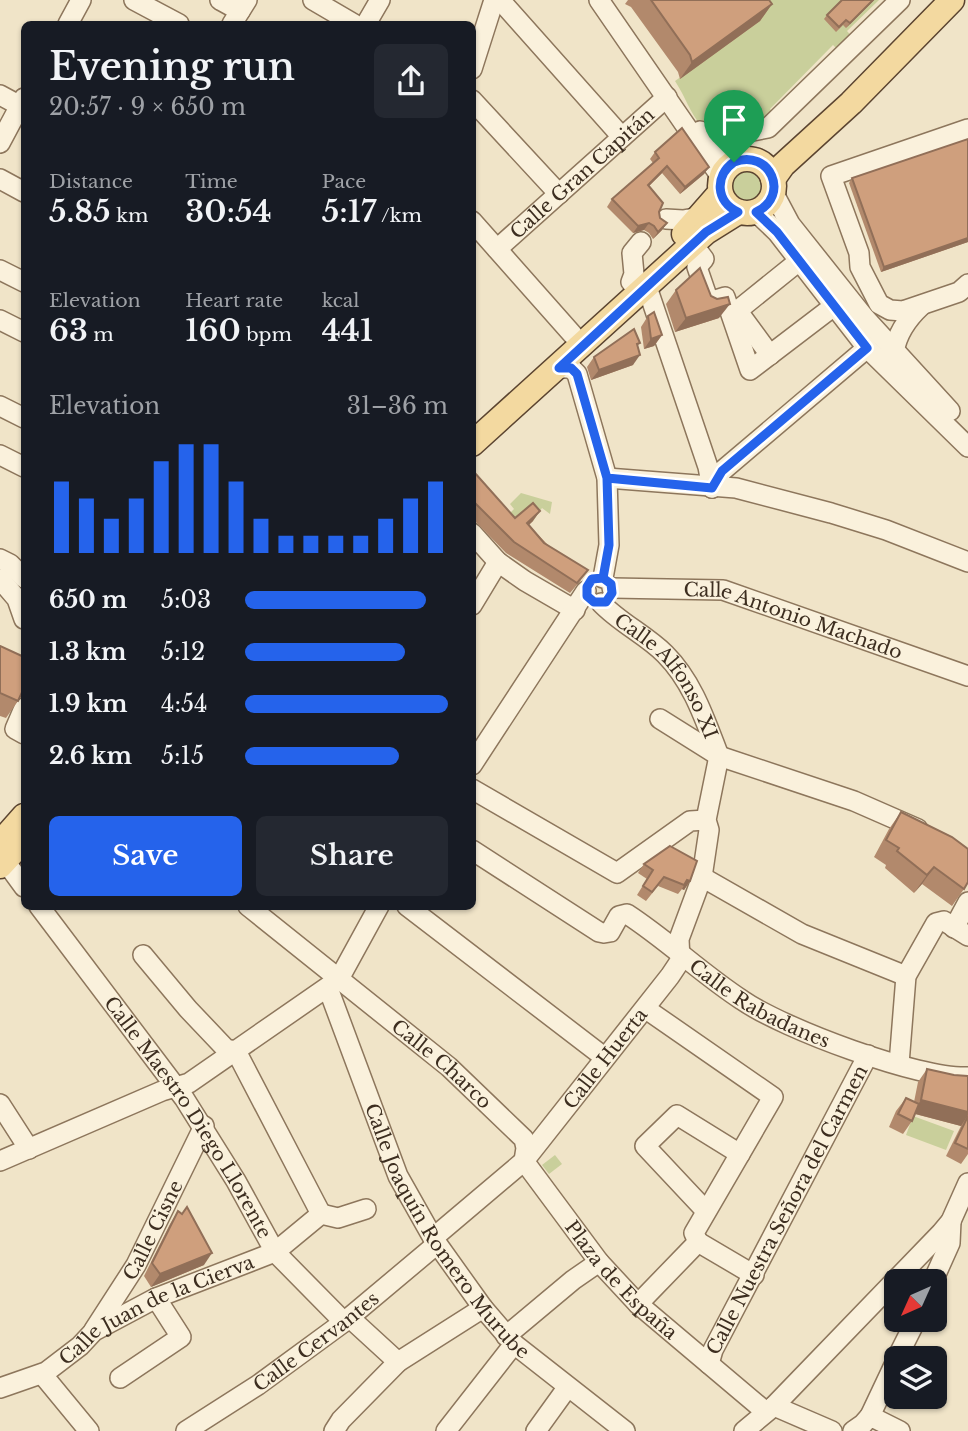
<!DOCTYPE html>
<meta charset="utf-8">
<style>
:root{--surface:#171b24;--page:#242831;--text:#f1f3f6;--muted:#9ea1a6;--accent:#2563eb}
body{margin:0;font-family:"Libre Baskerville",serif;background:var(--page);color:var(--text);height:100vh;display:flex;flex-direction:column;font-size:26px;white-space:nowrap}
*{box-sizing:border-box;margin:0}
p{font-size:23px;color:var(--muted)}
.icon{flex:none;width:38px;height:38px;fill:none;stroke:currentColor;stroke-width:2;stroke-linecap:round;stroke-linejoin:round}
.map{position:relative;flex:1;overflow:hidden}
.details{position:absolute;left:21px;top:21px;width:455px;height:889px;display:flex;flex-direction:column;background:var(--surface);border-radius:10px;box-shadow:0 2px 5px #0004}
.details>*{flex:none}
.needle{width:46px;rotate:225deg}
.controls{position:absolute;left:884px;top:1269px;display:grid;gap:14px}
.controls a{display:grid;place-items:center;width:63px;height:63px;border-radius:10px;background:var(--surface);box-shadow:0 2px 5px #0004;font-size:35px}
.pin{position:absolute;display:grid;place-items:center;width:60px;height:60px;color:#fff;margin:-72px -30px;border-radius:50% 50% 50% 0;rotate:-45deg;box-shadow:0 0 7px #0007}
.pin .icon{rotate:45deg}
.round{display:grid;place-items:center;flex:none;width:74px;height:74px;border-radius:10px;background:var(--page)}
.summary{display:flex;align-items:center;justify-content:space-between;height:119px;padding:0 28px}
h1{font-size:38px;font-weight:600;line-height:52px}
.metrics{display:grid;grid-template-columns:repeat(3,1fr);gap:10px;height:119px;padding:7px 28px}
.metrics div{display:grid;align-content:center}
.metrics b{font-size:30px;font-weight:600}
.metrics small{font-size:19px;font-weight:400}
.metrics p{font-size:19px}
.chart{height:196px;padding:14px 28px}
.chart p{display:flex;justify-content:space-between}
.chart svg{width:100%;height:126px;margin-top:7px;stroke:var(--accent);stroke-width:6}
.cta{display:flex;gap:14px;margin-top:auto;padding:14px 28px}
.cta a{flex:1;height:80px;border-radius:10px;background:var(--accent);color:#fff;font-size:28px;font-weight:600;line-height:80px;text-align:center}
.cta a+a{background:var(--page);color:var(--text)}
ul{padding:0 28px;list-style:none;font-size:23px}
li{display:grid;grid-template-columns:112px 84px 1fr;align-items:center;height:52px}
li i{height:18px;border-radius:9px;background:var(--accent)}
.map>svg:first-child{display:block}
.green{fill:#c9cf9b}
.lines{fill:none;stroke-linecap:round;stroke-linejoin:round}
.minor-casing{stroke:#8d765c;stroke-width:22}
.major-casing{stroke:#5b4430;stroke-width:27}
.minor{stroke:#faf1dc;stroke-width:19}
.major{stroke:#f3d9a0;stroke-width:24}
.wall{fill:#b2896c}
.shaded-wall{fill:#916f58}
.building{fill:#cf9f7d;stroke:#916f58;stroke-width:2}
.route-casing{stroke:#fff;stroke-width:14}
.route{stroke:#2563eb;stroke-width:9}
.labels{text-anchor:middle;stroke-width:7;stroke-linejoin:round;paint-order:stroke}
.street-label{font-size:19px;fill:#3d2e20;stroke:#f7eed8}
</style>
<div class="map">
<svg width="968" height="1431" viewBox="0 0 968 1431">
<rect width="100%" height="100%" fill="#f0e4c8"/>
<!-- green -->
<g class="green">
<path d="M749 0H879L847 31 854 39 841 53 833 45 770 109 777 116 766 124 702 127C689 111 686 98 675 81L757 23Z"/>
<circle cx="747" cy="186" r="15"/>
<polygon points="521,493 552,502 550,514 542,508 533,521 512,526 505,518 514,509 510,504"/>
<polygon points="913,1116 954,1131 946,1150 906,1135"/>
<polygon points="555,1155 562,1164 549,1174 542,1165"/>
</g>
<g class="lines">
<!-- minor casing -->
<g class="minor-casing">
<g id="minor">
<polyline points="134,0 179,24"/>
<polyline points="220,0 240,11"/>
<polyline points="313,0 354,24"/>
<polyline points="500,0 622,137"/>
<polyline points="599,0 721,177"/>
<polyline points="68,24 81,0"/>
<polyline points="232,24 247,0"/>
<polyline points="366,24 380,0"/>
<polyline points="472,69 494,0"/>
<polyline points="0,95 24,108"/>
<polyline points="472,100 559,194"/>
<polyline points="968,129 831,176 859,253 860,267 879,304 890,310 903,311 959,292 968,284"/>
<polyline points="700,131 721,150 742,159"/>
<polyline points="704,135 737,134 768,128 900,0"/>
<polyline points="0,143 24,98"/>
<polyline points="0,179 24,192"/>
<polyline points="773,192 790,224 864,317 950,411"/>
<polyline points="756,212 777,232 867,348 968,447"/>
<polyline points="666,219 683,220 700,217"/>
<polyline points="472,221 573,335"/>
<path id="s1" d="M497 249 667 97"/>
<polyline points="698,251 704,259 697,267 709,302 725,297 750,370 834,306"/>
<polyline points="0,270 24,282"/>
<polyline points="631,282 634,274 632,253 641,242"/>
<polyline points="647,287 708,467 712,488"/>
<polyline points="737,310 770,355"/>
<polyline points="732,315 799,261"/>
<polyline points="0,320 24,332"/>
<path d="M894 352C897 334 907 319 921 306"/>
<polyline points="559,368 571,368 577,374 607,478 609,545 603,578"/>
<polyline points="0,406 24,418"/>
<polyline points="0,455 24,467"/>
<polyline points="607,478 736,488 831,513 886,530 968,562"/>
<polyline points="712,488 722,471 867,348"/>
<polyline points="472,533 498,562 525,581 575,610"/>
<polyline points="0,559 10,564 24,578"/>
<polyline points="0,579 17,599 24,619"/>
<path id="s2" d="M612 588 723 590 968 676"/>
<path id="s3" d="M601 603C620 623 646 635 665 654 693 682 705 720 719 756"/>
<polyline points="472,605 498,562"/>
<polyline points="24,708 15,729 24,734"/>
<polyline points="660,719 719,756 854,801 918,829"/>
<polyline points="472,765 586,591"/>
<polyline points="472,789 617,873 690,821 706,820"/>
<path id="s4" d="M472 850 599 932 604 933 610 932 619 916 627 914C667 940 702 974 742 1000 784 1029 918 1079 968 1077"/>
<polyline points="5,861 24,887"/>
<polyline points="702,877 802,934 906,976"/>
<path id="s5" d="M39 906 184 1098 236 1181 275 1252 344 1322"/>
<path id="s6" d="M248 906 449 1067 524 1139 526 1148 524 1161"/>
<polyline points="407,906 604,1057"/>
<polyline points="954,928 968,902"/>
<path id="s7" d="M328 988 398 1176 433 1238 483 1308 514 1344 625 1431"/>
<polyline points="646,1009 773,1097 694,1233 698,1242"/>
<polyline points="899,1064 906,976 936,923 944,921 968,936"/>
<polyline points="0,1104 29,1149"/>
<polyline points="0,1161 162,1091 189,1083 339,979 379,906"/>
<path id="s8" d="M524 1161 599 1262 638 1304 766 1412"/>
<polyline points="706,1211 645,1146 677,1115 740,1154"/>
<polyline points="321,1214 338,1218 366,1209"/>
<path id="s9" d="M433 1238 524 1161 670 976 680 961 679 939 702 877 709 830 706 820 719 756"/>
<polyline points="933,1281 950,1243 951,1221"/>
<polyline points="638,1304 698,1242 754,1275"/>
<polyline points="350,1318 398,1362"/>
<path id="s10" d="M94 1330 136 1265 204 1126"/>
<polyline points="506,1336 573,1280 599,1262"/>
<polyline points="897,1358 916,1320"/>
<path id="s11" d="M709 1364 713 1350 868 1055"/>
<polyline points="42,1374 89,1431"/>
<polyline points="120,1378 181,1337 156,1298"/>
<path id="s12" d="M0 1388 46 1372 80 1346 94 1331 156 1298 275 1252 321 1214 236 1051 226 1049 188 1009 143 955"/>
<polyline points="774,1406 832,1431"/>
<polyline points="870,1416 896,1361"/>
<path id="s13" d="M186 1431 258 1385 344 1322 437 1244"/>
<polyline points="334,1431 341,1420 398,1362 483,1308"/>
<polyline points="446,1431 514,1344"/>
<polyline points="536,1431 567,1388"/>
<polyline points="744,1431 774,1406 941,1233 951,1221 968,1183"/>
<polyline points="853,1431 863,1424 870,1416 900,1431"/>
</g>
</g>
<!-- major casing -->
<g class="major-casing">
<g id="major">
<circle cx="747" cy="186" r="27"/>
<polyline points="773,179 783,165 851,103 952,0"/>
<polyline points="684,234 720,193"/>
<polyline points="472,444 706,232 738,212"/>
<polyline points="0,843 24,816"/>
<polyline points="0,866 24,840"/>
</g>
</g>
<!-- minor -->
<use href="#minor" class="minor"/>
<!-- major -->
<use href="#major" class="major"/>
</g>
<!-- wall -->
<g class="wall">
<polygon points="628,0 769,0 772,4 760,21 680,79 678,72 631,7 625,4"/>
<polygon points="874,0 846,28 843,25 836,32 824,19 827,15"/>
<polygon points="968,139 968,242 881,272 849,183 852,178"/>
<polygon points="655,152 709,167 704,174 680,194 662,173 649,186 660,218 667,223 662,230 653,239 649,233 644,230 633,233 607,207 612,199 653,163 650,159"/>
<polygon points="676,290 719,318 675,332 666,304"/>
<polygon points="648,316 662,335 654,346 644,349 641,327"/>
<polygon points="640,343 637,346 633,365 591,380 587,367 594,357"/>
<polygon points="472,473 515,518 533,521 529,525 581,580 570,593 506,553 472,518"/>
<polygon points="0,646 18,701 6,718 0,716"/>
<polygon points="901,812 964,889 952,906 922,884 914,893 885,868 886,865 874,857 889,829"/>
<polygon points="644,864 690,881 684,890 682,889 678,894 658,886 646,901 637,895 647,879 638,873"/>
<polygon points="927,1069 954,1075 968,1076 968,1154 961,1164 946,1156 961,1126 915,1114 912,1121 903,1134 889,1127 896,1111 906,1098 914,1102 918,1082"/>
<polygon points="178,1211 204,1265 151,1287 144,1276 170,1224"/>
</g>
<!-- shaded-wall -->
<g class="shaded-wall">
<polygon points="873,0 874,0 846,28 850,23"/>
<polygon points="772,4 760,21 680,79 692,62"/>
<polygon points="667,166 662,173 643,192 648,185"/>
<polygon points="709,167 704,174 680,194 685,187"/>
<polygon points="649,223 644,230 633,233 638,226"/>
<polygon points="667,223 662,230 653,239 658,232"/>
<polygon points="968,238 968,242 881,272 884,267"/>
<polygon points="730,304 719,318 675,332 686,318"/>
<polygon points="662,335 654,346 644,349 651,339"/>
<polygon points="640,355 633,365 591,380 599,370"/>
<polygon points="540,511 533,521 520,533 527,523"/>
<polygon points="934,867 922,884 914,893 927,875"/>
<polygon points="687,880 690,881 684,890 682,889"/>
<polygon points="921,1100 968,1112 968,1115 961,1126 912,1113"/>
<polygon points="212,1253 204,1265 151,1287 160,1274"/>
</g>
<!-- building -->
<g class="building">
<polygon points="651,0 769,0 772,4 692,62 690,55"/>
<polygon points="842,0 873,0 850,23 846,20 839,27 827,15"/>
<polygon points="682,128 709,167 685,187 667,166 648,185 663,203 659,212 660,218 667,223 658,232 654,226 649,223 638,226 612,199 659,158 655,152"/>
<polygon points="968,139 968,238 884,267 852,178"/>
<polygon points="700,268 711,296 717,299 728,297 730,304 686,318 676,290"/>
<polygon points="654,312 662,335 651,339 648,316"/>
<polygon points="634,329 640,343 637,344 640,355 599,370 594,357"/>
<polygon points="474,472 515,518 533,503 540,511 527,523 544,543 588,570 577,583 514,542 472,500 472,473"/>
<polygon points="0,646 24,657 24,688 18,701 0,693"/>
<polygon points="901,812 952,837 968,849 968,882 964,889 934,867 927,875 897,851 899,848 886,840"/>
<polygon points="670,846 697,861 690,881 687,880 684,885 664,877 652,892 643,886 653,870 644,864"/>
<polygon points="927,1069 954,1075 968,1076 968,1112 921,1100"/>
<polygon points="906,1098 919,1104 912,1121 898,1114"/>
<polygon points="968,1116 968,1149 955,1143"/>
<polygon points="187,1207 212,1253 160,1274 152,1263 178,1211 182,1214"/>
</g>
<g class="lines">
<!-- route casing -->
<g class="route-casing">
<path id="route" d="M734 162C714 176 716 202 738 212L706 232 559 368H571L577 374 607 478 609 545 603 578 611 584 612 593 606 602H594L587 596V587L592 579 603 578 609 545 607 478 712 488 722 471 867 348 777 232 756 212C791 196 770 148 734 162"/>
</g>
<!-- route -->
<use href="#route" class="route"/>
</g>
<g class="labels">
<!-- street labels -->
<g class="street-label">
<text dy="7" stroke="none"><textPath href="#s1" startOffset="114">Calle Gran Capitán</textPath></text>
<text dy="7" stroke="none"><textPath href="#s2" startOffset="186">Calle Antonio Machado</textPath></text>
<text dy="7" stroke="none"><textPath href="#s3" startOffset="100">Calle Alfonso XI</textPath></text>
<text dy="7" stroke="none"><textPath href="#s4" startOffset="350">Calle Rabadanes</textPath></text>
<text dy="7" stroke="none"><textPath href="#s9" startOffset="250">Calle Huerta</textPath></text>
<text dy="7" stroke="none"><textPath href="#s6" startOffset="250">Calle Charco</textPath></text>
<text dy="7" stroke="none"><textPath href="#s5" startOffset="259">Calle Maestro Diego Llorente</textPath></text>
<text dy="7" stroke="none"><textPath href="#s11" startOffset="173">Calle Nuestra Señora del Carmen</textPath></text>
<text dy="7" stroke="none"><textPath href="#s7" startOffset="273">Calle Joaquín Romero Murube</textPath></text>
<text dy="7" stroke="none"><textPath href="#s10" startOffset="116">Calle Cisne</textPath></text>
<text dy="7" stroke="none"><textPath href="#s8" startOffset="154">Plaza de España</textPath></text>
<text dy="7" stroke="none"><textPath href="#s12" startOffset="177">Calle Juan de la Cierva</textPath></text>
<text dy="7" stroke="none"><textPath href="#s13" startOffset="158">Calle Cervantes</textPath></text>
</g>
</g>
</svg>
<div class="controls">
<a><svg class="needle" viewBox="-14 -14 28 28"><path d="M0-13l5 13h-10z" fill="#e53935"/><path d="M0 13l5-13h-10z" fill="#9ea1a6"/></svg></a>
<a><svg class="icon" aria-label="layers" viewBox="0 0 24 24"><path d="M12 4l9 5-9 5-9-5zM3 14l9 5 9-5"/></svg></a>
</div>
<div class="pin" style="left:734px;top:162px;background:#1e9e55"><svg class="icon" aria-label="arrive" viewBox="0 0 24 24"><path d="M6 21V4h12l-3 4 3 4H6"/></svg></div>
<section class="details">
<div class="summary"><div><h1>Evening run</h1><p>20:57 · 9 × 650 m</p></div><a class="round"><svg class="icon" aria-label="share" viewBox="0 0 24 24"><path d="M12 15V3M7 8l5-5 5 5M5 13v7h14v-7"/></svg></a></div>
<div class="metrics">
<div><p>Distance</p><b>5.85<small> km</small></b></div>
<div><p>Time</p><b>30:54</b></div>
<div><p>Pace</p><b>5:17<small> /km</small></b></div>
</div>
<div class="metrics">
<div><p>Elevation</p><b>63<small> m</small></b></div>
<div><p>Heart rate</p><b>160<small> bpm</small></b></div>
<div><p>kcal</p><b>441</b></div>
</div>
<div class="chart"><p><span>Elevation</span>31–36 m</p>
<svg viewBox="0 0 160 44" preserveAspectRatio="none"><path d="M5 44V19M15 44V25M25 44V32M35 44V25M45 44V12M55 44V6M65 44V6M75 44V19M85 44V32M95 44V38M105 44V38M115 44V38M125 44V38M135 44V32M145 44V25M155 44V19"/></svg>
</div>
<ul>
<li><b>650 m</b>5:03<i style="width:89%"></i></li>
<li><b>1.3 km</b>5:12<i style="width:79%"></i></li>
<li><b>1.9 km</b>4:54<i style="width:100%"></i></li>
<li><b>2.6 km</b>5:15<i style="width:76%"></i></li>
</ul>
<div class="cta"><a>Save</a><a>Share</a></div>
</section>
</div>
